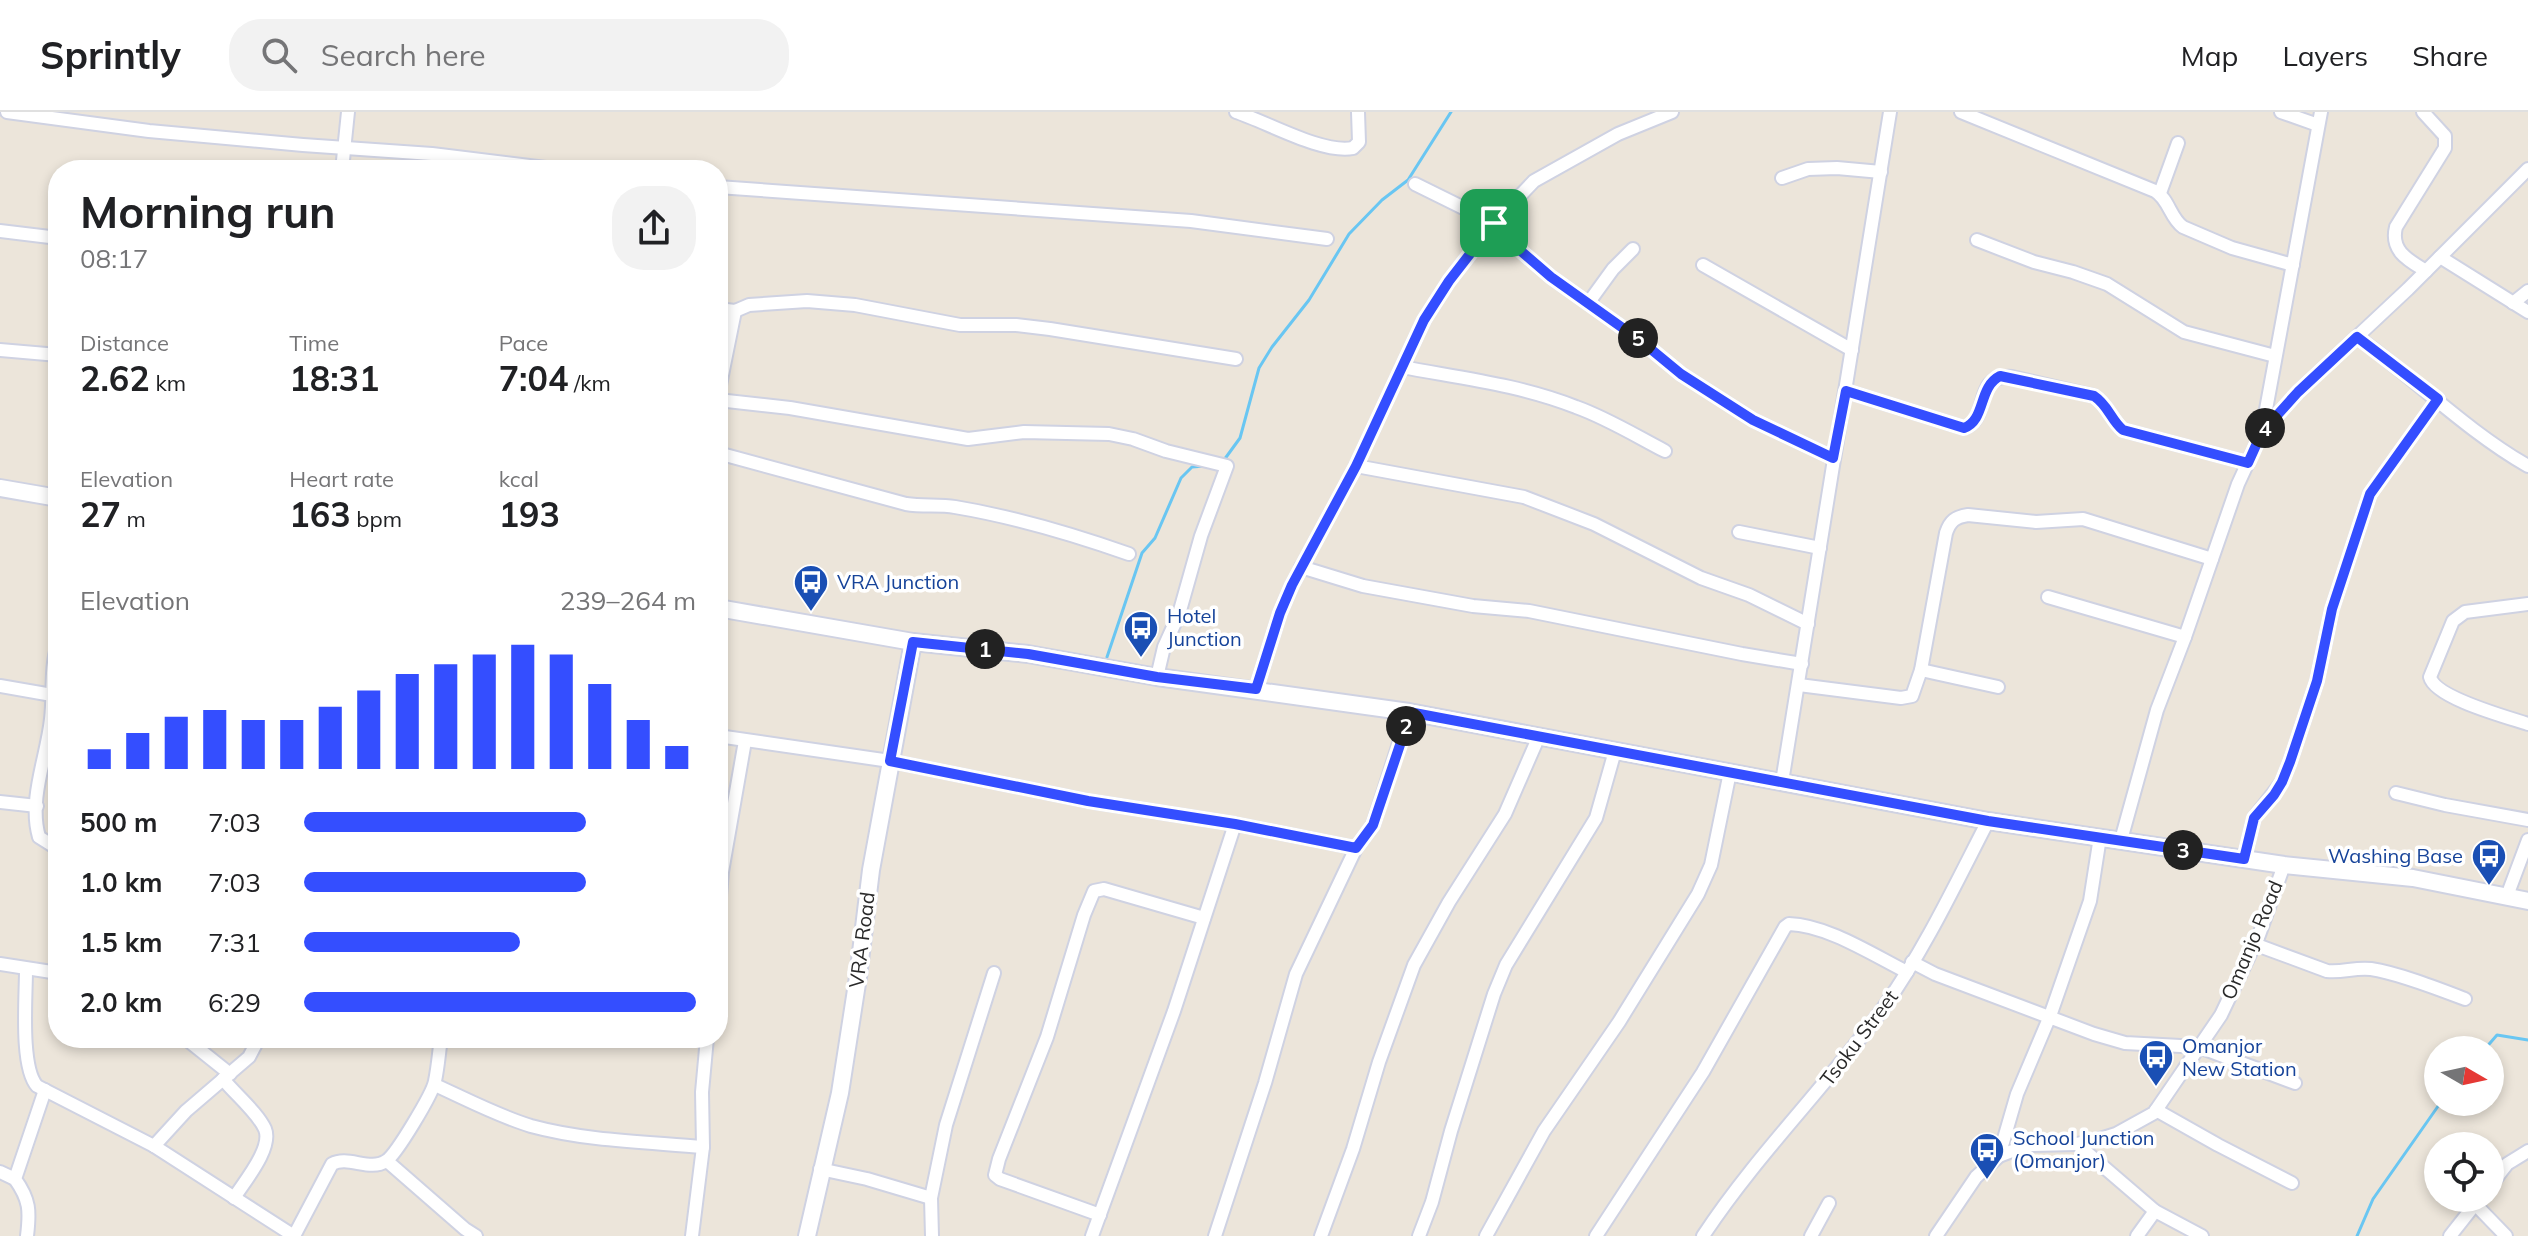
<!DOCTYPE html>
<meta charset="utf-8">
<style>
:root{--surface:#fff;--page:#f2f2f2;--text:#202124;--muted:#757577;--line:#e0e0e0;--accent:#344eff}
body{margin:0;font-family:Mulish,sans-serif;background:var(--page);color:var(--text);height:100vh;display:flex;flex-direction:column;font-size:30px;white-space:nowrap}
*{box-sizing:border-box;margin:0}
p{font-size:26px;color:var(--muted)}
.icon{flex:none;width:44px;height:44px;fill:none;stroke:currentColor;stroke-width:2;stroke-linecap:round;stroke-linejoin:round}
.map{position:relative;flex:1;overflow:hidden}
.sheet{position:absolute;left:48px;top:48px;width:680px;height:888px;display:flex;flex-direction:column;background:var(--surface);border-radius:32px;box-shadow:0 4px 12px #0003}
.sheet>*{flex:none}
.needle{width:52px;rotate:99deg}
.controls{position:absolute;left:2424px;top:924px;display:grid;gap:16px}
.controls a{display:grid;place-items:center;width:80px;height:80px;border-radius:50%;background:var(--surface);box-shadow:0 4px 12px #0003;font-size:40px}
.pin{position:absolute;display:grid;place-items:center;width:68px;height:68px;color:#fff;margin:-34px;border-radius:16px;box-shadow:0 4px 12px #0006}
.km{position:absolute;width:40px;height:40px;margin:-20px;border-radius:50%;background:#222;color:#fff;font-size:22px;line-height:40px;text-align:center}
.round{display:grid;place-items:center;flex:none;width:84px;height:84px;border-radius:32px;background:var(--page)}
.headline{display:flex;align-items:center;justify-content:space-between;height:136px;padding:0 32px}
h1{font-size:44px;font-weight:700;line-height:60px}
.stats{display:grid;grid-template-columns:repeat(3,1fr);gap:12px;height:136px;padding:8px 32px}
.stats div{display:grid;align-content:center}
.stats b{font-size:34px;font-weight:700}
.stats small{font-size:22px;font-weight:400}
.stats p{font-size:22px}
.chart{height:224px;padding:16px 32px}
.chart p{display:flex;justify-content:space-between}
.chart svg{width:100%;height:144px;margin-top:8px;stroke:var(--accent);stroke-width:6}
ul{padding:0 32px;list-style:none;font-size:26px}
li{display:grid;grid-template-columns:128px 96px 1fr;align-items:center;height:60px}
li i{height:20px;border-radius:10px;background:var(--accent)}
header{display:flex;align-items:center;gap:48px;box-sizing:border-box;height:112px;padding:0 40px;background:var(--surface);border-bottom:2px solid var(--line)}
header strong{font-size:38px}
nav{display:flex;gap:44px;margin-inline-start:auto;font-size:28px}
.search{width:560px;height:72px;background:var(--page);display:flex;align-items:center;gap:20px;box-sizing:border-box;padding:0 28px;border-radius:32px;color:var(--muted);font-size:30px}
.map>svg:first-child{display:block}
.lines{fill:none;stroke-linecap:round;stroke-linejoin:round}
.stream{stroke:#69c6f2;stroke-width:3}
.minor-casing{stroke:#cfd2e2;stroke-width:16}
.tertiary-casing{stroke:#cfd2e2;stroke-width:20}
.minor{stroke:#fff;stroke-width:12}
.tertiary{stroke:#fff;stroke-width:16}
.route-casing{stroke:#fff;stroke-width:16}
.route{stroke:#344eff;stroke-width:10}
.labels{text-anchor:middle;stroke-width:7;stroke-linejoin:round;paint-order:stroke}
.transit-label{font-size:20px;fill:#164399;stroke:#fff;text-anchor:start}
.street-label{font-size:20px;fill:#292929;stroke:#fff}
</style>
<header>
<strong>Sprintly</strong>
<div class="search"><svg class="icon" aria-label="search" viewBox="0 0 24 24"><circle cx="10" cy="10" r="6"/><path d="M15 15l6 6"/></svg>Search here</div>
<nav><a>Map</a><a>Layers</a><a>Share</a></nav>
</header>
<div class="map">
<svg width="2528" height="1124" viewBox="0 0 2528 1124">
<rect width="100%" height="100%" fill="#ece5da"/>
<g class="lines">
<!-- stream -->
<g class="stream">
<polyline points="1224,348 1240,326 1259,256 1272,235 1309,188 1349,122 1382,88 1408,68 1451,0"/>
<polyline points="1107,545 1142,441 1155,426 1181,366 1192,355 1205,354"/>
<polyline points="2484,938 2497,923 2528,928"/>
<polyline points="2357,1124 2373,1087 2441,990"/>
</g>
<!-- minor casing -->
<g class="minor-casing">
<g id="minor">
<polyline points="7,0 149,19 303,33 432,42 562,58"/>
<path d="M1236 0C1267 10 1322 42 1353 36L1359 30 1358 0"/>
<path d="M1961 0 2155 79C2169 87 2170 106 2183 115L2232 136 2293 153"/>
<polyline points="2281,0 2318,13"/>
<path d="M2423 0 2445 24V36L2396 115C2390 139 2408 148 2426 159"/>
<polyline points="342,58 348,0"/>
<polyline points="1782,66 1808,57 1837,56 1881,60"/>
<polyline points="1415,72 1494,111 1522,140 1551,165 1641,229 1681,262 1753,308 1833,346"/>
<polyline points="718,75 1191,109 1327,127"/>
<polyline points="2160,81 2178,31"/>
<polyline points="0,119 58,126"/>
<polyline points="1977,128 2034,150 2073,160 2107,172 2184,220 2275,244"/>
<polyline points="2440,145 2528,200"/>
<polyline points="1703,153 1852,238"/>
<polyline points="1589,190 1613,157 1633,137"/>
<polyline points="2513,191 2528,179"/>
<polyline points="718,197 735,199 749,193 807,189 855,193 960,213 1016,213 1050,217 1236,247"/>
<path d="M2357 225C2414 266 2468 320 2528 354"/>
<polyline points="0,238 58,243"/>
<path d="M1402 255C1460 266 1521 273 1576 295 1607 306 1636 324 1665 339"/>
<path d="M1846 279 1964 316C1992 306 1971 262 2012 265L2094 284C2108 293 2111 308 2123 318L2248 351"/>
<polyline points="718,283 735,199"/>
<polyline points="718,288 790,296 968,327 1024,320 1109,322 1133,327 1166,339 1227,354 1201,424 1179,502 1164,535 1157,565"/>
<polyline points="2262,319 2321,0"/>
<path d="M718 341 906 392C923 395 939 392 955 395 1015 405 1072 422 1129 442"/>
<polyline points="1356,354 1524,385 1594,412 1701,466 1749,483 1808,512"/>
<polyline points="1739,420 1820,436"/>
<polyline points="1301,455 1363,474 1473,494 1529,499 1742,542 1802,552"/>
<polyline points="2048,485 2185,525"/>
<path d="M2528 492 2465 500 2453 509 2430 565C2435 586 2507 605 2528 612"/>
<path d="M58 532C50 557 54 582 51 607 47 645 28 687 39 725L58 737"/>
<polyline points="1921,558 1998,575"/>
<path d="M1799 573 1901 586 1912 584 1921 558 1946 421C1950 409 1955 405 1968 403L2036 410 2083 407 2212 447"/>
<polyline points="0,574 52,583"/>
<polyline points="1256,577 1280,501 1292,473 1356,354 1424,208 1449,169 1494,111 1534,69 1618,22 1672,0"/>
<polyline points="718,624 890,649 1088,689 1235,712 1356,736"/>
<polyline points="1782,670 1890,0"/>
<polyline points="2396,681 2445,693 2528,708"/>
<polyline points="0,690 37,694"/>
<polyline points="2121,728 2157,598 2185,525 2238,372 2262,320 2298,280 2408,177 2528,57"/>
<polyline points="2244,747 2254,706 2282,670 2290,650 2317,569 2332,497 2370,382 2438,287"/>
<polyline points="2507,784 2528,728"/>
<polyline points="718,808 722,760 745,629"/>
<path d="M2254 832 2327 859C2342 861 2355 855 2371 857 2398 861 2439 877 2465 887"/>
<polyline points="1912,850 1935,862 2094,922 2125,931 2199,935 2295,971"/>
<polyline points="0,852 58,861"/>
<path d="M26 858C26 885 20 955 37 974L154 1034 294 1124"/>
<polyline points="185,926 230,962"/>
<path d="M223 967C234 981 258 1001 265 1017 273 1036 244 1070 234 1086"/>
<path d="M435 973C466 987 498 1004 531 1014 586 1029 646 1030 703 1035"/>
<polyline points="2156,998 2218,1033 2292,1071"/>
<polyline points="2077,1032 2155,1099 2202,1124"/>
<polyline points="154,1034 186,999 249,945 259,926"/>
<polyline points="1999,1044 2017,982 2050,904 2090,789 2100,725"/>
<polyline points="387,1049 465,1117 476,1124"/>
<polyline points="820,1057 867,1067 931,1086"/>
<polyline points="0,1060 15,1067"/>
<polyline points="2490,1074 2507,1052 2528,1039"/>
<polyline points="2475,1092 2506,1124"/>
<polyline points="1100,1103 1000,1067 995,1063 999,1047 1047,925 1084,803 1094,779 1104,777 1204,806"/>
<path d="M27 1124C30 1099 30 1088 15 1067L45 978"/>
<path d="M294 1124 332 1052C348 1043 370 1060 386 1049 396 1043 433 981 435 969 438 955 439 940 441 926"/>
<polyline points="692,1124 703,1035 702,980 707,926"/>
<polyline points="932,1124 931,1086 946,1013 994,861"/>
<polyline points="1092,1124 1174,899 1235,712"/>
<polyline points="1215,1124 1265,971 1296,862 1356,736 1373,713 1409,600"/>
<polyline points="1321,1124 1353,1037 1379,950 1414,853 1449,790 1505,702 1539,624"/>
<polyline points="1419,1124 1432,1090 1451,1019 1494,882 1506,853 1596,706 1615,639"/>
<polyline points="1486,1124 1544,1019 1619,910 1698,782 1711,753 1730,660"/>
<path d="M1596 1124 1703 960 1785 815 1789 812C1827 813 1873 843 1907 860"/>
<path d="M1703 1124C1757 1042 1827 974 1884 895 1925 837 1956 771 1988 709"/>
<polyline points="1811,1124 1829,1091"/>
<polyline points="1936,1124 1976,1065 1999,1044 2028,1033 2077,1032 2097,1028 2116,1022 2154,1001 2221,903 2259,823 2284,753"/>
<polyline points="2137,1124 2155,1099"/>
<polyline points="2450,1124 2480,1086"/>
</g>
</g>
<!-- tertiary casing -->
<g class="tertiary-casing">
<g id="tertiary">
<polyline points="0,376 58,386"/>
<polyline points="718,496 913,530 1028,542 1157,565 1409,600 1988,709 2284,753 2413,766 2528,789"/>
<polyline points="807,1124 840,981 858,865 871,758 913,530"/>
</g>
</g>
<!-- minor -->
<use href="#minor" class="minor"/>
<!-- tertiary -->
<use href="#tertiary" class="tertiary"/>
</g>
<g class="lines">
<!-- route casing -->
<g class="route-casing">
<path id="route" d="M1494 111 1522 140 1551 165 1641 229 1681 262 1753 308 1833 346 1846 279 1964 316C1986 308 1978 275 2000 264L2094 284C2108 293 2111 308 2123 318L2248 351 2262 320 2298 280 2357 225 2438 287 2370 382 2332 497 2317 569 2290 650 2282 670 2274 683 2254 706 2244 747 1988 709 1409 600 1406 615 1373 713 1356 736 1235 712 1088 689 890 649 913 530 1028 542 1157 565 1256 577 1280 501 1292 473 1356 354 1424 208 1449 169Z"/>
</g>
<!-- route -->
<use href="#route" class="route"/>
</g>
<!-- icons -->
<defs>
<g id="bus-pin" transform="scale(1.8)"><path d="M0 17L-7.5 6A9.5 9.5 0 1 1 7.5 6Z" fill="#1a4fb4" stroke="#fff"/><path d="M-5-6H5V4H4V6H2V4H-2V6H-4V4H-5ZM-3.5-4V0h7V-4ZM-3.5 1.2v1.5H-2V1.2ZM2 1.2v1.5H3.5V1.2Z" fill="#fff"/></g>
</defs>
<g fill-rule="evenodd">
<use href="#bus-pin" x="811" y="470"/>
<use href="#bus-pin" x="1141" y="516"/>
<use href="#bus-pin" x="2489" y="744"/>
<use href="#bus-pin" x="2156" y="945"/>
<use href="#bus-pin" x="1987" y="1038"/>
</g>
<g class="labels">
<!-- transit labels -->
<g class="transit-label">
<text x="837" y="477">VRA Junction</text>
<text x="1167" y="511">Hotel<tspan x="1167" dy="23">Junction</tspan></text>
<text x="2463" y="751" text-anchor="end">Washing Base</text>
<text x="2182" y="941">Omanjor<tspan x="2182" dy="23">New Station</tspan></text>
<text x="2013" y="1033">School Junction<tspan x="2013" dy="23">(Omanjor)</tspan></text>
</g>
<!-- street labels -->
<g class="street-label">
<text transform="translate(862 828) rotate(-83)" y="7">VRA Road</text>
<text transform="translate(2252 828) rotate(-67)" y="7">Omanjo Road</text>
<text transform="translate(1859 926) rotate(-53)" y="7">Tsoku Street</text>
</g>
</g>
</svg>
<div class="controls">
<a><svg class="needle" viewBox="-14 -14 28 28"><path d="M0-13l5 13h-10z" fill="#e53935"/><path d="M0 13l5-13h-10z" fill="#757577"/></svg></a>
<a><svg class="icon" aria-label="locate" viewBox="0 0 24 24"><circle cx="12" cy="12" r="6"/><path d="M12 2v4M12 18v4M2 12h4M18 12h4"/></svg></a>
</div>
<div class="pin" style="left:1494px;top:111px;background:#1e9e55"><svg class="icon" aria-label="arrive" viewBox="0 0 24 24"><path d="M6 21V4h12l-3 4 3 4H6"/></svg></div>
<b class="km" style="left:985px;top:537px">1</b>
<b class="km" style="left:1406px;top:614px">2</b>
<b class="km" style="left:2183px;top:738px">3</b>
<b class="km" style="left:2265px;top:316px">4</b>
<b class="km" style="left:1638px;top:226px">5</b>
<section class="sheet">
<div class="headline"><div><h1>Morning run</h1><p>08:17</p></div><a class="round"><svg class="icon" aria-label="share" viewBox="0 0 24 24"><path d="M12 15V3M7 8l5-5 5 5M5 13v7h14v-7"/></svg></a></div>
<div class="stats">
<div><p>Distance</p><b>2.62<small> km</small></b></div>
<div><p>Time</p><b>18:31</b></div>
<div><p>Pace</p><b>7:04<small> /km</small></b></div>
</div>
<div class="stats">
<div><p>Elevation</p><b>27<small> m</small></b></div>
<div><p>Heart rate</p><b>163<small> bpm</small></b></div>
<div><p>kcal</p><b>193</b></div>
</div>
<div class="chart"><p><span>Elevation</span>239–264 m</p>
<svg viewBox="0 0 160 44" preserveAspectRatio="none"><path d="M5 44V38M15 44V33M25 44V28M35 44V26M45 44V29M55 44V29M65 44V25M75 44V20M85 44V15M95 44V12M105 44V9M115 44V6M125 44V9M135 44V18M145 44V29M155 44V37"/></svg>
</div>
<ul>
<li><b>500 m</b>7:03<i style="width:72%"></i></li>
<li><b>1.0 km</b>7:03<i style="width:72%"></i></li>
<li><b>1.5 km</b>7:31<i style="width:55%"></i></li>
<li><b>2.0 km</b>6:29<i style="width:100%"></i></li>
</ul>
</section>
</div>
